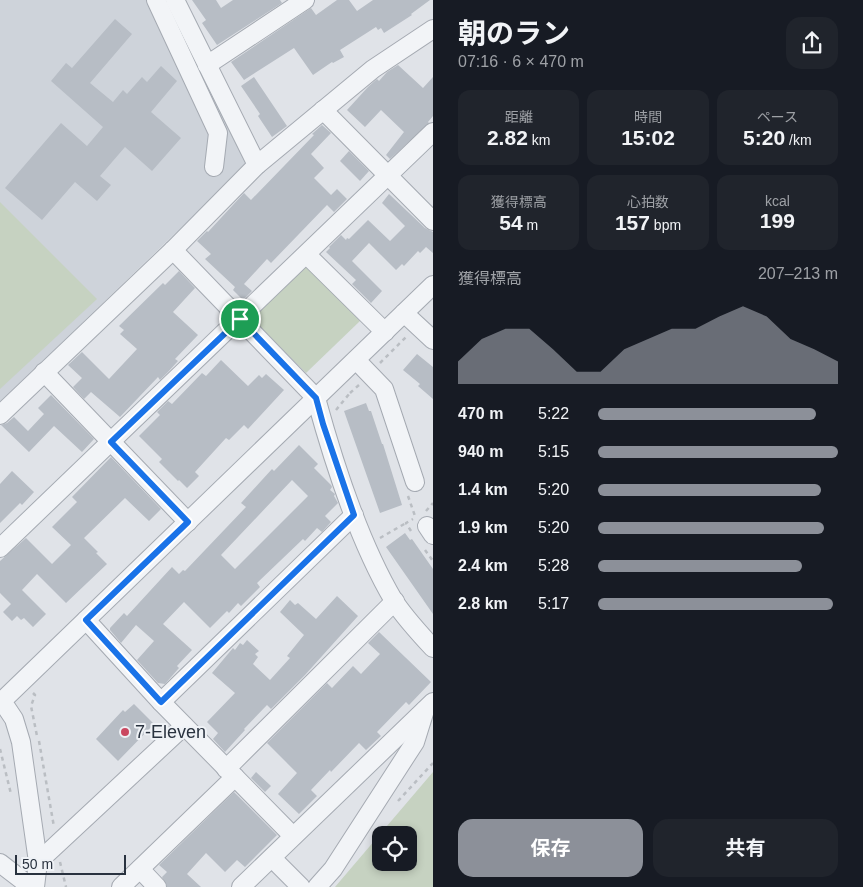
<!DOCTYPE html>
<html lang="ja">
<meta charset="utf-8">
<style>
:root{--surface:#171b24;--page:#20242c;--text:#f1f3f6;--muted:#9ea1a6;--accent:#8c9099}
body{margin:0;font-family:Helvetica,"Noto Sans JP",sans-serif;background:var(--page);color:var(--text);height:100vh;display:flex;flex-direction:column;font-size:19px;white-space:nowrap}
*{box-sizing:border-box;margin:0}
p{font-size:16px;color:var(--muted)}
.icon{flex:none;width:28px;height:28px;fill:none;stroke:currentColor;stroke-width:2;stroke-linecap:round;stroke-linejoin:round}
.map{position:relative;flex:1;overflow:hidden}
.side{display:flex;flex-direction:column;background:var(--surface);width:430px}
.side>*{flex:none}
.buttons{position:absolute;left:372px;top:826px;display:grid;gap:10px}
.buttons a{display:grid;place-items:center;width:45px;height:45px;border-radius:10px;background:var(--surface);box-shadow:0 2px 8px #0003;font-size:25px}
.scale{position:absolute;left:15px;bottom:12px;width:111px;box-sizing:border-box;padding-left:5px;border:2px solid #29323f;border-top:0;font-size:14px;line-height:18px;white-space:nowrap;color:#29323f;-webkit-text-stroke:4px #eff2f6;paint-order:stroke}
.pin{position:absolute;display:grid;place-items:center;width:42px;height:42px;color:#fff;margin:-21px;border:2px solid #fff;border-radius:50%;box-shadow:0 1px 5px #0007}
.round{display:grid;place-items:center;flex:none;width:52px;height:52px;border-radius:15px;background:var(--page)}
.overview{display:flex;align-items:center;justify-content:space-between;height:85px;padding:0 25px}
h1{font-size:28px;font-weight:700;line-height:38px}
.stats{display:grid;grid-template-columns:repeat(3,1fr);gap:8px;height:85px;padding:5px 25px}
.stats div{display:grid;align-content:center;border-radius:12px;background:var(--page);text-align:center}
.stats b{font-size:21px;font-weight:700}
.stats small{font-size:14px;font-weight:400}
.stats p{font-size:14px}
.chart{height:140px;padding:10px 25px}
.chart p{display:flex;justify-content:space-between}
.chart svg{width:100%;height:90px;margin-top:5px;fill:var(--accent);opacity:.7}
.button{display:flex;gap:10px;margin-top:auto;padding:10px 25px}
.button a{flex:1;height:58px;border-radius:15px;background:var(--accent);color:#fff;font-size:20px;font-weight:700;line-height:58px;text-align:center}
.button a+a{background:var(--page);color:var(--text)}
ul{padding:0 25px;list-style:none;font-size:16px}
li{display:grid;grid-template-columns:80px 60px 1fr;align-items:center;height:38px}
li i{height:12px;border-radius:6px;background:var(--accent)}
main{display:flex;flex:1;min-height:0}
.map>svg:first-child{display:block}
.built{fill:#ced3da}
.green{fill:#c6d2c1;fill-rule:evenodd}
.building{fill:#b7bdc5;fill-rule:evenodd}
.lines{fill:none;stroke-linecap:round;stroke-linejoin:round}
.minor-casing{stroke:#a5aab2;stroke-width:20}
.path{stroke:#babec3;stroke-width:2.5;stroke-dasharray:4 4;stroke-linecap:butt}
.minor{stroke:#f2f4f7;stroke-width:18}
.route-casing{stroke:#fff;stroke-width:10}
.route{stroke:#1a73e8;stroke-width:6}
.poi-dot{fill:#ca4860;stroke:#eff2f6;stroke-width:2}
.labels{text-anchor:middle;stroke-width:4;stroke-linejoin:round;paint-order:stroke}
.poi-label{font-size:18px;fill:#29323f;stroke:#eff2f6;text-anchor:start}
</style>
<main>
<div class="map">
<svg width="433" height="887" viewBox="0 0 433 887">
<rect width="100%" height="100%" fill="#e0e3e8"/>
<!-- built -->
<polygon class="built" points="0,0 166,0 246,165 0,402"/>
<!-- green -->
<g class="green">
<polygon points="0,202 97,299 0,389"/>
<polygon points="306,266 360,321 306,373 252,319"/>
<path d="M433 772V887H335ZM381 835H409V862H381Z"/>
</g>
<!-- building -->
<g class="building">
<polygon points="192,0 216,0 221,8 233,0 280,0 282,3 217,45 202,23 206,20"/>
<polygon points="337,0 349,0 357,11 373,0 430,0 411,14 412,15 384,33 381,28 378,30 376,27 340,50 344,57 333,63 332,62 313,75 294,48 244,80 231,62 311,8 316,15"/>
<polygon points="115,19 132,34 90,83 113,102 123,90 127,94 142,77 147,82 161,66 177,81 151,112 181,138 152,171 125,147 100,176 111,185 97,201 75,182 42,220 5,188 61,123 87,146 103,127 51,81 66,63 72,68"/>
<polygon points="398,65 423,88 433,77 433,116 428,122 429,123 390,159 386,155 404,132 381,110 365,127 347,110 368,87 377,79 379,81 387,72"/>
<polygon points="254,77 287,126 272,137 258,116 260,114 241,86"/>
<polygon points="322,125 331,133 311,154 324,168 314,178 331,195 337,189 347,199 334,212 327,205 271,263 267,259 244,284 252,291 243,300 233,290 235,287 205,259 211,254 197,241 207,231 208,232 244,193 251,200 314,135 312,134"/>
<polygon points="349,151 369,171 360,181 340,161"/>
<polygon points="389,194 425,228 433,232 433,253 426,247 420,253 418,251 404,266 402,264 396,270 369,243 352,261 382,291 371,303 352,284 356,280 326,252 330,248 329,247 341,235 346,240 347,238 349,239 368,220 390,241 405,226 382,203"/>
<polygon points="179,271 195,288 173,312 198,335 175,359 178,361 168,372 160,380 158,377 120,417 91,392 84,399 73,387 82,378 68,365 82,352 109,379 137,349 120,334 124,330 119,326 163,283 165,285"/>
<polygon points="417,354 433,367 433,399 418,386 420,384 403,370"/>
<polygon points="221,360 248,386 259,375 262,378 266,374 284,390 248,429 244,425 229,440 226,438 195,472 199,476 187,488 179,480 178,481 159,462 162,459 139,436 160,415 157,412 168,401 172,404 202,373 206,376"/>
<polygon points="51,395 94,439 82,452 54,426 29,452 1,425 7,423 14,417 28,431 44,414 38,408"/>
<polygon points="366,403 369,411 371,411 382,444 383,444 402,505 380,513 344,411"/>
<path d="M299 445 318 464 314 468 331 485 332 487 330 490 335 494 334 496 338 503 325 516 331 522 322 532 317 528 305 541 303 539 257 583 260 587 241 606 238 603 229 613 227 611 210 628 184 602 163 624 192 650 177 666 179 668 165 684 158 683 137 660 154 641 136 625 121 643 110 630V628L124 613 127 616 172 567 179 574 183 570 185 571 246 507 241 503 272 469 274 471ZM292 480 308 496 235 569 221 555Z"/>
<polygon points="111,457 161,509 149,521 125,498 84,538 98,552 96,553 107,564 66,603 37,574 22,590 46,614 33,627 24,618 21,620 17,616 12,621 3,612 11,604 0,593 0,561 26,538 52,564 71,545 52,527 77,502 72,497"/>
<polygon points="12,471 34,492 22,505 20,503 0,523 0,484"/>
<polygon points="405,533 410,540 412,539 433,569 433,614 386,547"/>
<polygon points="337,596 358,616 305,675 271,709 267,705 244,729 245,730 225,752 213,739 218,733 207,722 235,693 212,673 233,648 235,650 240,643 243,645 247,640 259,651 255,654 258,657 253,664 270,680 290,658 287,656 304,635 280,612 290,600 295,605 298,603 316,619"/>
<polygon points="379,632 431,682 409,705 406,702 377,732 381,736 366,750 359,743 331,772 330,770 311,790 317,796 299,814 278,794 297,773 267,743 327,683 332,688 353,666 361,674 380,654 368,643"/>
<polygon points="134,704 154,724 118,761 96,739 123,710 125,712"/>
<polygon points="256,772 271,786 265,792 251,778"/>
<polygon points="234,792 277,835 245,867 237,860 225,872 206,853 187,874 201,887 167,887 162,877 167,872 159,865"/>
</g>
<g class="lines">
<!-- minor casing -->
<g class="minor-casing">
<g id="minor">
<polyline points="156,0 218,133 214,167"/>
<polyline points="175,0 257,165"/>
<polyline points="207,65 305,0"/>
<polyline points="323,110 433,221"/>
<path d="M173 250 316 398C334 464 359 542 394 601 405 618 419 633 433 648"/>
<polyline points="307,255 385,332"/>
<polyline points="404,313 433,340"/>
<polyline points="356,360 384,389 415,482"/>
<polyline points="44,372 188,522"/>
<polyline points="0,415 173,250 257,165 373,69 433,29"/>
<polyline points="427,526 433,535"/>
<polyline points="0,548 433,132"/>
<polyline points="86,620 161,702"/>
<polyline points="226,769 395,601"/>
<polyline points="293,836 161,702 354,515"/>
<polyline points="272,858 301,887"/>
<polyline points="38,862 184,726"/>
<polyline points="0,863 31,887"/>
<polyline points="140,869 157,887"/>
<polyline points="35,887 38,862 21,742 14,719 2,701 433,285"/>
<polyline points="121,887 235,777"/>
<polyline points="241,887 433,702"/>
<polyline points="317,887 333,869 415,742 425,710"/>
</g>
</g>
<!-- path -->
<g class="path">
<polyline points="380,363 406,337"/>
<polyline points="350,393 359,385"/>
<polyline points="336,410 350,393"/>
<polyline points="408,496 415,516"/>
<polyline points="426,511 433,503"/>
<polyline points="411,531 406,523 413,519"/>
<polyline points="380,538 406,523"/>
<polyline points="425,550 433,561"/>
<polyline points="33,693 35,695 31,706 37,736"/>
<polyline points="39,741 54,827"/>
<polyline points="0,749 11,794"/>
<polyline points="398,801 433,763"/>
<polyline points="60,862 66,887"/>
</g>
<!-- minor -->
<use href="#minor" class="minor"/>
</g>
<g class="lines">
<!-- route casing -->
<g class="route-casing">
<polygon id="route" points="240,319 316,398 323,424 354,515 161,702 86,620 188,522 111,442"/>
</g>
<!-- route -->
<use href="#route" class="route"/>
</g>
<!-- markers -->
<circle class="poi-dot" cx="125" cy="732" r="5"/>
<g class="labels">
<!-- poi labels -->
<g class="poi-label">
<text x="135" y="738">7-Eleven</text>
</g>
</g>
</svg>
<div class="buttons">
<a><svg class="icon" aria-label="locate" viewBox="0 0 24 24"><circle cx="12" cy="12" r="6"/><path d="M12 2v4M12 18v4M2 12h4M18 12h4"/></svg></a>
</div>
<div class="scale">50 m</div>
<div class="pin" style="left:240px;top:319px;background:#1e9e55"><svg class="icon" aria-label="arrive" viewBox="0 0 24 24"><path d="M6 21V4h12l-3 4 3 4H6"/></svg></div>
</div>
<section class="side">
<div class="overview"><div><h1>朝のラン</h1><p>07:16 · 6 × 470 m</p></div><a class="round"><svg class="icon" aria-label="share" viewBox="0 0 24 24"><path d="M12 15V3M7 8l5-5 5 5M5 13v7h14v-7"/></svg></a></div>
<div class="stats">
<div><p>距離</p><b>2.82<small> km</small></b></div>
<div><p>時間</p><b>15:02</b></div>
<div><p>ペース</p><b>5:20<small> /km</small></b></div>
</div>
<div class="stats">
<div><p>獲得標高</p><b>54<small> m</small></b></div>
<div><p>心拍数</p><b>157<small> bpm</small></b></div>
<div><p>kcal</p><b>199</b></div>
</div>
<div class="chart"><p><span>獲得標高</span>207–213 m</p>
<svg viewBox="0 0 160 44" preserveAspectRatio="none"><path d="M0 44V33L10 22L20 17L30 17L40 27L50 38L60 38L70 27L80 22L90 17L100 17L110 11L120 6L130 11L140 22L150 27L160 33V44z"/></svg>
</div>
<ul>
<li><b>470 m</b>5:22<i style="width:91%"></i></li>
<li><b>940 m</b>5:15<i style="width:100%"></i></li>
<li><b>1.4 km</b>5:20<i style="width:93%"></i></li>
<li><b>1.9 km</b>5:20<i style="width:94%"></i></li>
<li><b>2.4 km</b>5:28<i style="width:85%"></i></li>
<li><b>2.8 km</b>5:17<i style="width:98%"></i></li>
</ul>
<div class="button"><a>保存</a><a>共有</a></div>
</section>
</main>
